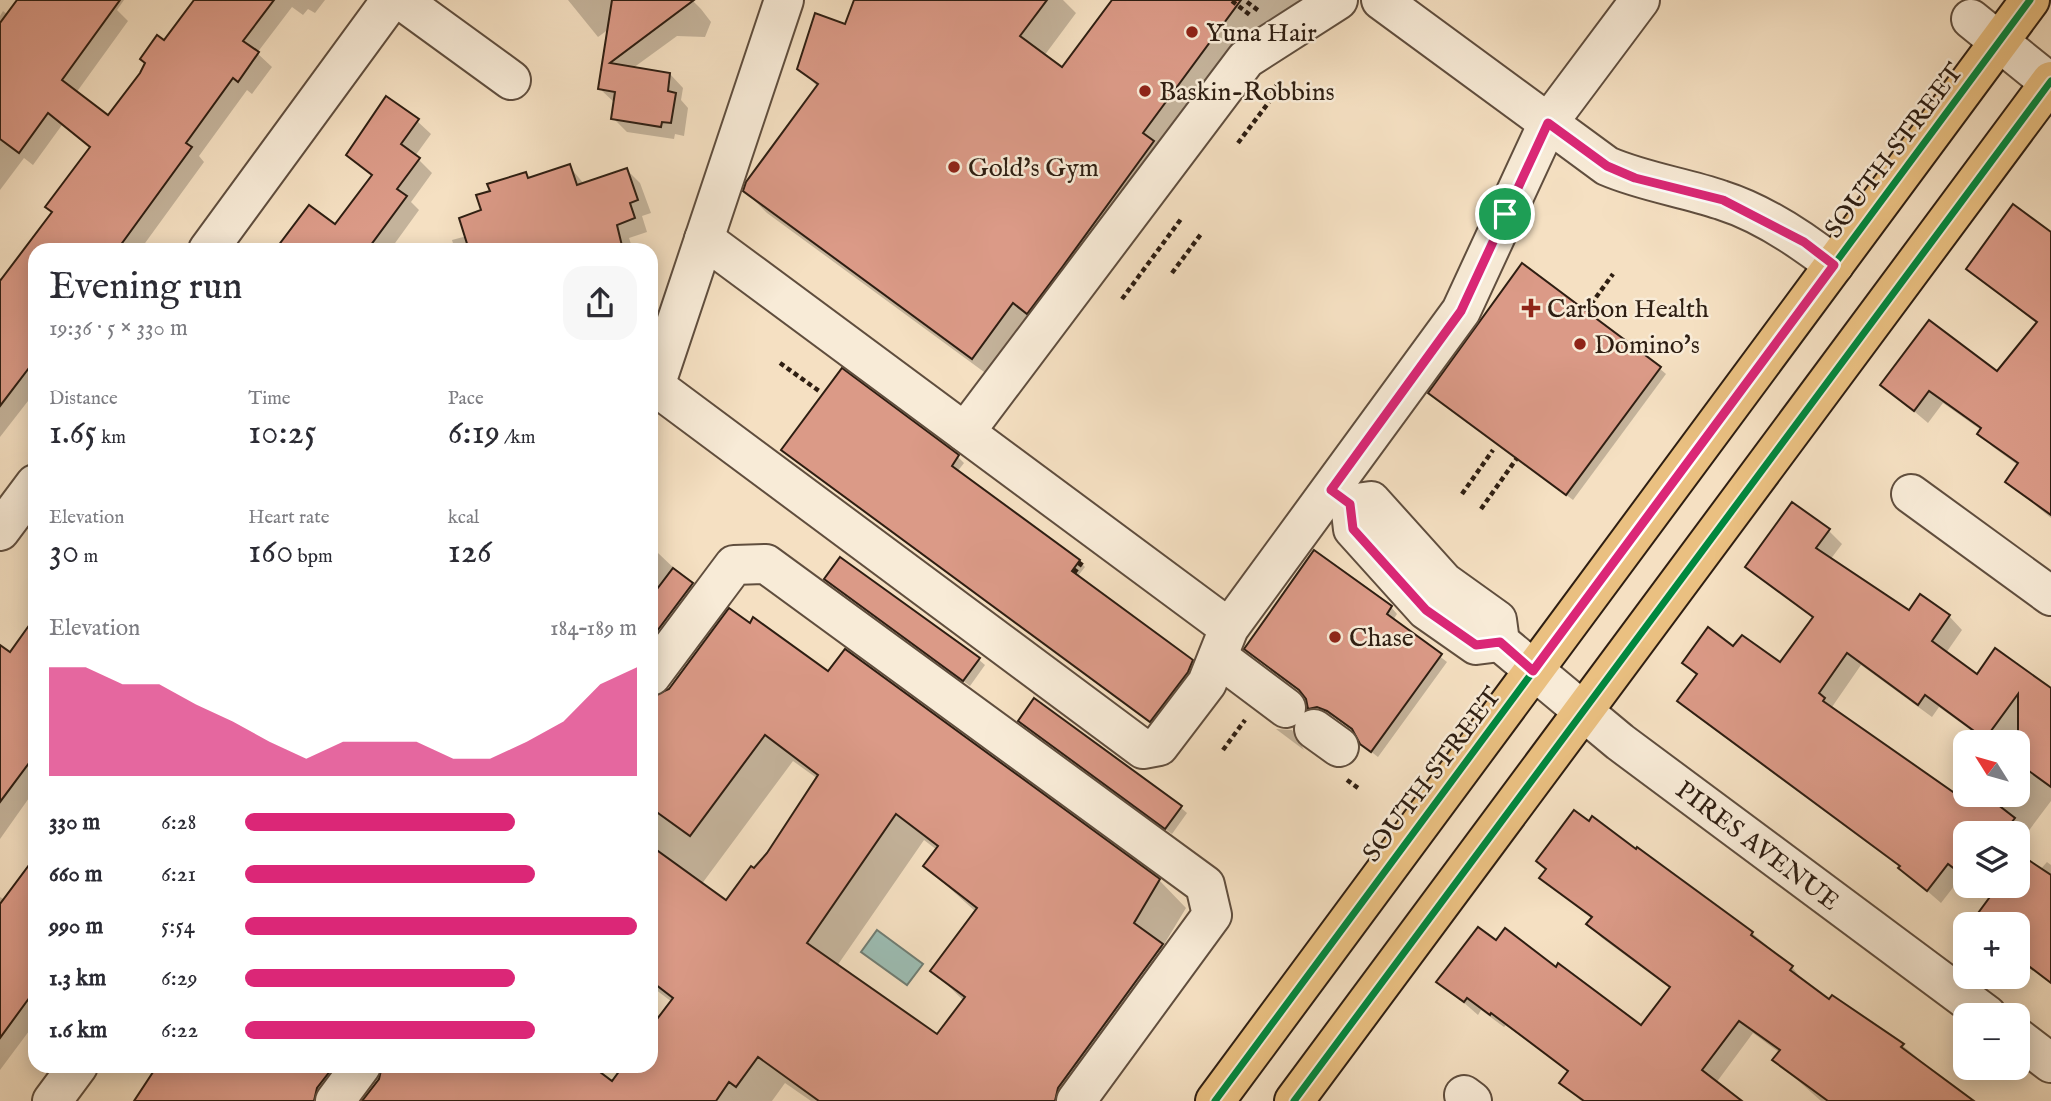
<!DOCTYPE html>
<meta charset="utf-8">
<style>
:root{--surface:#fff;--page:#f7f7f7;--text:#2b2b33;--muted:#7c7c81;--accent:#db2777}
body{margin:0;font-family:"IM FELL English",serif;background:var(--page);color:var(--text);height:100vh;display:flex;flex-direction:column;font-size:26px;white-space:nowrap}
*{box-sizing:border-box;margin:0}
p{font-size:23px;color:var(--muted)}
.icon{flex:none;width:38px;height:38px;fill:none;stroke:currentColor;stroke-width:2;stroke-linecap:round;stroke-linejoin:round}
.map{position:relative;flex:1;overflow:hidden}
.panel{position:absolute;left:28px;top:243px;width:630px;height:830px;display:flex;flex-direction:column;background:var(--surface);border-radius:21px;box-shadow:0 4px 18px #0003}
.panel>*{flex:none}
.needle{width:46px;rotate:307deg}
.controls{position:absolute;left:1953px;top:730px;display:grid;gap:14px}
.controls a{display:grid;place-items:center;width:77px;height:77px;border-radius:14px;background:var(--surface);box-shadow:0 4px 18px #0003;font-size:35px}
.pin{position:absolute;display:grid;place-items:center;width:60px;height:60px;color:#fff;margin:-30px;border:4px solid #fff;border-radius:50%;box-shadow:0 2px 7px #0007}
.round{display:grid;place-items:center;flex:none;width:74px;height:74px;border-radius:21px;background:var(--page)}
.head{display:flex;align-items:center;justify-content:space-between;height:119px;padding:0 21px}
h1{font-size:38px;font-weight:600;line-height:52px}
.metrics{display:grid;grid-template-columns:repeat(3,1fr);gap:10px;height:119px;padding:7px 21px}
.metrics div{display:grid;align-content:center}
.metrics b{font-size:35px;font-weight:600}
.metrics small{font-size:19px;font-weight:400}
.metrics p{font-size:19px}
.chart{height:196px;padding:14px 21px}
.chart p{display:flex;justify-content:space-between}
.chart svg{width:100%;height:126px;margin-top:7px;fill:var(--accent);opacity:.7}
ul{padding:0 21px;list-style:none;font-size:23px}
li{display:grid;grid-template-columns:112px 84px 1fr;align-items:center;height:52px}
li i{height:18px;border-radius:9px;background:var(--accent)}
.map>svg:first-child{display:block}
.water{fill:#9cbdb3;stroke:#707d73;stroke-width:2}
.shadow{fill:#0003;fill-rule:evenodd}
.building{fill:#db9a87;stroke:#2e1e12;stroke-width:2;fill-rule:evenodd}
.lines{fill:none;stroke-linecap:round;stroke-linejoin:round}
.minor-casing{stroke:#604e3e;stroke-width:42}
.major-casing{stroke:#2e1e12;stroke-width:42}
.path{stroke:#2e1e12;stroke-width:4.5;stroke-dasharray:5 3.5;stroke-linecap:butt}
.minor{stroke:#f8ebd7;stroke-width:38}
.major{stroke:#eac081;stroke-width:38}
.cycleway-casing{stroke:#f8ebd7;stroke-width:11}
.cycleway{stroke:#00873e;stroke-width:7}
.route-casing{stroke:#fff;stroke-width:14}
.route{stroke:#db2777;stroke-width:9}
.poi-dot{fill:#8f2418;stroke:#f8ebd7;stroke-width:2.5}
.labels{text-anchor:middle;stroke-width:5;stroke-linejoin:round;paint-order:stroke}
.poi-label{font-size:26px;fill:#2e1e12;stroke:#f8ebd7;text-anchor:start}
.street-label{font-size:26px;fill:#2e1e12;stroke:#f8ebd7}
</style>
<div class="map">
<svg width="2051" height="1101" viewBox="0 0 2051 1101">
<rect width="100%" height="100%" fill="#f5e0c2"/>
<filter id="stains"><feTurbulence type="fractalNoise" baseFrequency=".00286" numOctaves="4"/><feColorMatrix values="0 0 0 0 .2 0 0 0 0 .09 0 0 0 0 .02 0 0 0 .5 -.17"/></filter>
<radialGradient id="worn" r=".72"><stop offset=".6" stop-color="#630" stop-opacity="0"/><stop offset="1" stop-color="#630" stop-opacity=".3"/></radialGradient>
<!-- water -->
<polygon class="water" points="877,930 923,964 907,985 861,952"/>
<!-- shadow -->
<g class="shadow">
<polygon points="19,0 124,0 117,10 128,21 76,93 109,118 196,0 325,0 315,13 308,9 303,15 292,7 257,53 272,67 252,94 247,90 199,156 204,162 140,250 35,250 35,392 0,437 0,278 3,280 54,213 92,147 62,125 33,165 24,158 0,190 0,16 3,11 8,15"/>
<polygon points="568,0 692,0 701,9 711,22 705,37 677,36 633,68 670,74 683,88 681,100 688,108 684,136 675,134 674,139 627,132 613,118 615,103 600,89 609,29 598,37"/>
<polygon points="856,0 1063,0 1076,13 1044,56 1063,70 1114,0 1299,0 995,380 767,213 745,191 818,87 799,68 846,27"/>
<polygon points="417,121 431,134 415,156 432,173 411,202 419,210 390,250 277,250 309,207 335,227 373,177 348,155"/>
<polygon points="569,166 584,184 627,170 640,183 651,213 642,216 647,232 629,238 633,250 455,250 452,240 467,236 484,211 492,192 525,174 530,179"/>
<polygon points="2051,235 2051,518 2007,482 2019,466 1993,447 1979,433 1981,430 1943,403 1928,423 1883,385 1998,374 2036,323 1968,269"/>
<polygon points="1659,368 1666,374 1573,500 1437,399"/>
<polygon points="842,371 958,457 964,463 957,472 1079,561 1085,567 1077,577 1198,668 1157,727 783,450"/>
<polygon points="651,446 655,449 657,477 651,477"/>
<path d="M651 509 658 553 719 611 656 701 828 673 1159 880 1186 908 1163 946 1189 973 1096 1101H811L785 1083 772 1101H363L383 1072 356 1101H136L160 1066H589L613 1083 625 1066H651V1031L672 1002 651 986ZM793 761 818 779 768 854 726 903 701 885ZM924 840 937 850 925 866 976 912 933 971 964 1001 937 1037 837 966Z"/>
<path d="M1829 531 1842 544 1830 560 1909 613 1949 616 1962 630 1946 653 1977 676 2051 691V801L2018 845V833H1965V878L1962 876 1941 903 1901 868 1693 714 1679 700 1697 676 1684 663 1734 649 1780 664 1814 619 1747 567ZM1861 665 1932 717 1939 707 1987 742H2018V794H1972L1965 804 1837 712 1832 707Z"/>
<polygon points="826,579 978,659 985,665 970,686"/>
<path d="M1391 607 1397 614 1393 620 1447 662 1378 757 1369 750 1355 732 1335 717 1324 713 1316 714 1304 694 1253 655ZM1312 706 1326 708 1312 710Z"/>
<polygon points="35,620 35,802 29,798 0,839 0,647 10,655"/>
<polygon points="1026,727 1180,807 1187,813 1172,834"/>
<polygon points="1276,729 1292,730 1304,750"/>
<polygon points="2018,855 2040,870 2047,862 2051,865 2051,983 2018,957 2018,924 1980,924 1991,898 1975,886 2018,886"/>
<polygon points="35,860 35,1023 0,1070 0,897 5,900"/>
<polygon points="1542,878 1752,933 1792,967 1804,982 1829,1001 1902,1045 1969,1101 1821,1101 1775,1060 1780,1053 1753,1033 1716,1083 1739,1101 1581,1101 1561,1083 1569,1072 1506,1025 1504,1027 1481,1010 1478,1015 1439,981 1496,942 1556,969 1641,1028 1671,989 1602,938 1588,924 1592,919"/>
</g>
<!-- building -->
<g class="building">
<polygon points="17,0 120,0 62,80 108,115 140,73 145,63 140,59 157,35 164,40 194,0 274,0 243,41 259,52 238,82 233,78 186,143 192,147 117,250 35,250 35,360 0,406 0,281 52,212 45,207 90,147 48,113 19,153 0,139 0,23"/>
<polygon points="612,0 694,0 610,63 670,73 668,91 676,93 671,123 662,122 661,127 611,119 615,92 598,89"/>
<polygon points="854,0 1047,0 1020,36 1062,67 1112,0 1241,0 1143,133 1154,141 1063,266 1027,314 1013,303 972,359 743,191 746,182 818,84 797,69 815,13 845,24"/>
<polygon points="386,96 419,119 401,144 420,158 397,189 407,196 368,249 370,250 275,250 309,205 335,224 372,175 346,155"/>
<polygon points="570,164 577,185 627,168 638,200 630,203 635,218 617,225 623,250 469,250 459,218 481,210 476,195 490,191 487,184 526,172 528,178"/>
<polygon points="2013,204 2051,232 2051,515 2005,482 2018,463 1977,434 1981,428 1929,391 1914,411 1880,385 1929,320 1997,371 2037,322 1966,269"/>
<polygon points="1522,263 1661,367 1566,495 1428,393"/>
<polygon points="842,368 959,455 952,466 1080,560 1072,571 1193,660 1188,672 1150,722 781,450"/>
<polygon points="1792,502 1830,529 1816,548 1909,610 1920,594 1950,615 1932,641 1977,674 1995,648 2051,688 2051,787 2018,763 2018,694 1985,739 1925,695 1918,705 1847,653 1819,693 1825,698 1823,701 1956,794 1984,794 2015,818 2003,833 1965,833 1965,877 1948,864 1927,891 1898,868 1900,866 1677,701 1697,674 1682,663 1708,627 1733,646 1742,635 1780,662 1813,617 1745,567"/>
<polygon points="1314,550 1392,606 1387,614 1442,654 1371,752 1360,744 1352,729 1327,711 1317,707 1308,709 1306,699 1299,690 1244,649"/>
<polygon points="840,557 980,658 963,681 824,579"/>
<polygon points="673,568 693,583 651,639 651,597"/>
<path d="M729 608 750 623 753 617 828 671 845 649 1160 879 1134 923 1163 944 1058 1088 1055 1101H819L758 1057 736 1087 729 1082 716 1101H362L379 1079 382 1066H592L612 1081 623 1066H651V1027L673 998 651 981V846L726 900 751 866 754 868 767 853 818 775 765 735 690 836 651 808V697L669 689ZM896 814 938 846 923 866 977 908 930 971 965 997 937 1034 807 943Z"/>
<polygon points="35,617 35,755 0,802 0,645 10,652"/>
<polygon points="1034,698 1182,806 1165,829 1018,721"/>
<polygon points="1574,810 1589,821 1592,816 1636,849 1637,847 1753,932 1751,935 1793,966 1790,970 1829,999 1832,995 1904,1044 1901,1047 1974,1101 1828,1101 1772,1060 1780,1050 1739,1021 1702,1070 1742,1101 1584,1101 1559,1083 1568,1071 1491,1013 1490,1015 1467,998 1464,1002 1436,982 1478,927 1496,940 1505,928 1556,967 1558,963 1641,1025 1670,987 1586,924 1592,917 1539,878 1546,869 1536,861"/>
<polygon points="2018,853 2051,875 2051,983 2018,958 2018,924 1970,924 1998,886 2018,886"/>
<polygon points="35,857 35,990 0,1038 0,904"/>
<polygon points="157,1066 334,1066 317,1088 314,1101 134,1101"/>
</g>
<g class="lines">
<!-- minor casing -->
<g class="minor-casing">
<g id="minor">
<polyline points="401,0 511,80"/>
<polyline points="784,0 655,386 1143,749 1159,746 1207,683 1229,628 1461,311 1548,123 1640,0"/>
<path d="M1381 0 1607 166C1644 182 1683 187 1721 200 1762 213 1801 239 1834 265"/>
<polyline points="1971,19 2050,83"/>
<polyline points="704,239 1229,628"/>
<polyline points="208,250 391,0"/>
<polyline points="965,432 1246,59 1338,0"/>
<polyline points="1331,490 1350,504 1371,501 1444,582 1497,620 1500,642 1620,742 1987,1015"/>
<polyline points="1911,494 2051,596"/>
<polyline points="1350,504 1353,529 1426,610 1476,645 1500,642"/>
<polyline points="0,531 35,484"/>
<polyline points="1218,657 1286,708"/>
<polyline points="651,676 734,565 766,564 1205,885 1212,915 1076,1101"/>
<polyline points="1314,729 1339,747"/>
<polyline points="2018,1038 2051,1063"/>
<polyline points="1464,1095 1472,1101"/>
<polyline points="52,1101 78,1066"/>
<polyline points="335,1101 361,1066"/>
</g>
</g>
<!-- major casing -->
<g class="major-casing">
<g id="major">
<polyline points="1215,1101 2030,0"/>
<polyline points="1294,1101 2051,81"/>
</g>
</g>
<!-- path -->
<g class="path">
<polyline points="1232,1 1250,15"/>
<polyline points="1247,2 1259,11"/>
<polyline points="1266,100 1279,82"/>
<polyline points="1238,143 1269,102"/>
<polyline points="1172,273 1201,234"/>
<polyline points="1122,299 1181,219"/>
<polyline points="1586,311 1613,274"/>
<polyline points="780,363 819,391"/>
<polyline points="1462,494 1493,450"/>
<polyline points="1481,509 1517,458"/>
<polyline points="1074,573 1082,562"/>
<polyline points="1223,750 1245,720"/>
<polyline points="1347,780 1358,788"/>
</g>
<!-- minor -->
<use href="#minor" class="minor"/>
<!-- major -->
<use href="#major" class="major"/>
<!-- cycleway casing -->
<g class="cycleway-casing">
<g id="cycleway">
<polyline points="1215,1101 2030,0"/>
<polyline points="1294,1101 2051,81"/>
</g>
</g>
<!-- cycleway -->
<use href="#cycleway" class="cycleway"/>
</g>
<g class="lines">
<!-- route casing -->
<g class="route-casing">
<polygon id="route" points="1548,123 1607,166 1635,178 1723,200 1804,242 1834,265 1533,671 1500,642 1476,645 1426,610 1353,529 1350,504 1331,490 1461,311"/>
</g>
<!-- route -->
<use href="#route" class="route"/>
</g>
<!-- markers -->
<g class="poi-dot">
<circle cx="1192" cy="32" r="7"/>
<circle cx="1145" cy="91" r="7"/>
<circle cx="954" cy="167" r="7"/>
<path d="M1527.5 297.5h7v7h7v7h-7v7h-7v-7h-7v-7h7z"/>
<circle cx="1580" cy="344" r="7"/>
<circle cx="1335" cy="637" r="7"/>
</g>
<g class="labels">
<!-- poi labels -->
<g class="poi-label">
<text x="1206" y="41">Yuna Hair</text>
<text x="1159" y="100">Baskin-Robbins</text>
<text x="968" y="176">Gold's Gym</text>
<text x="1547" y="317">Carbon Health</text>
<text x="1594" y="353">Domino's</text>
<text x="1349" y="646">Chase</text>
</g>
<!-- street labels -->
<g class="street-label">
<text transform="translate(1893 150) rotate(-53)" y="9">SOUTH STREET</text>
<text transform="translate(1431 774) rotate(-53)" y="9">SOUTH STREET</text>
<text transform="translate(1758 845) rotate(37)" y="9">PIRES AVENUE</text>
</g>
</g>
<rect width="100%" height="100%" filter="url(#stains)"/>
<rect width="100%" height="100%" fill="url(#worn)"/>
</svg>
<div class="controls">
<a><svg class="needle" viewBox="-14 -14 28 28"><path d="M0-13l5 13h-10z" fill="#e53935"/><path d="M0 13l5-13h-10z" fill="#7c7c81"/></svg></a>
<a><svg class="icon" aria-label="layers" viewBox="0 0 24 24"><path d="M12 4l9 5-9 5-9-5zM3 14l9 5 9-5"/></svg></a>
<a>+</a>
<a>−</a>
</div>
<div class="pin" style="left:1505px;top:214px;background:#1e9e55"><svg class="icon" aria-label="arrive" viewBox="0 0 24 24"><path d="M6 21V4h12l-3 4 3 4H6"/></svg></div>
<section class="panel">
<div class="head"><div><h1>Evening run</h1><p>19:36 · 5 × 330 m</p></div><a class="round"><svg class="icon" aria-label="share" viewBox="0 0 24 24"><path d="M12 15V3M7 8l5-5 5 5M5 13v7h14v-7"/></svg></a></div>
<div class="metrics">
<div><p>Distance</p><b>1.65<small> km</small></b></div>
<div><p>Time</p><b>10:25</b></div>
<div><p>Pace</p><b>6:19<small> /km</small></b></div>
</div>
<div class="metrics">
<div><p>Elevation</p><b>30<small> m</small></b></div>
<div><p>Heart rate</p><b>160<small> bpm</small></b></div>
<div><p>kcal</p><b>126</b></div>
</div>
<div class="chart"><p><span>Elevation</span>184–189 m</p>
<svg viewBox="0 0 160 44" preserveAspectRatio="none"><path d="M0 44V6L10 6L20 12L30 12L40 19L50 25L60 32L70 38L80 32L90 32L100 32L110 38L120 38L130 32L140 25L150 12L160 6V44z"/></svg>
</div>
<ul>
<li><b>330 m</b>6:28<i style="width:69%"></i></li>
<li><b>660 m</b>6:21<i style="width:74%"></i></li>
<li><b>990 m</b>5:54<i style="width:100%"></i></li>
<li><b>1.3 km</b>6:29<i style="width:69%"></i></li>
<li><b>1.6 km</b>6:22<i style="width:74%"></i></li>
</ul>
</section>
</div>
